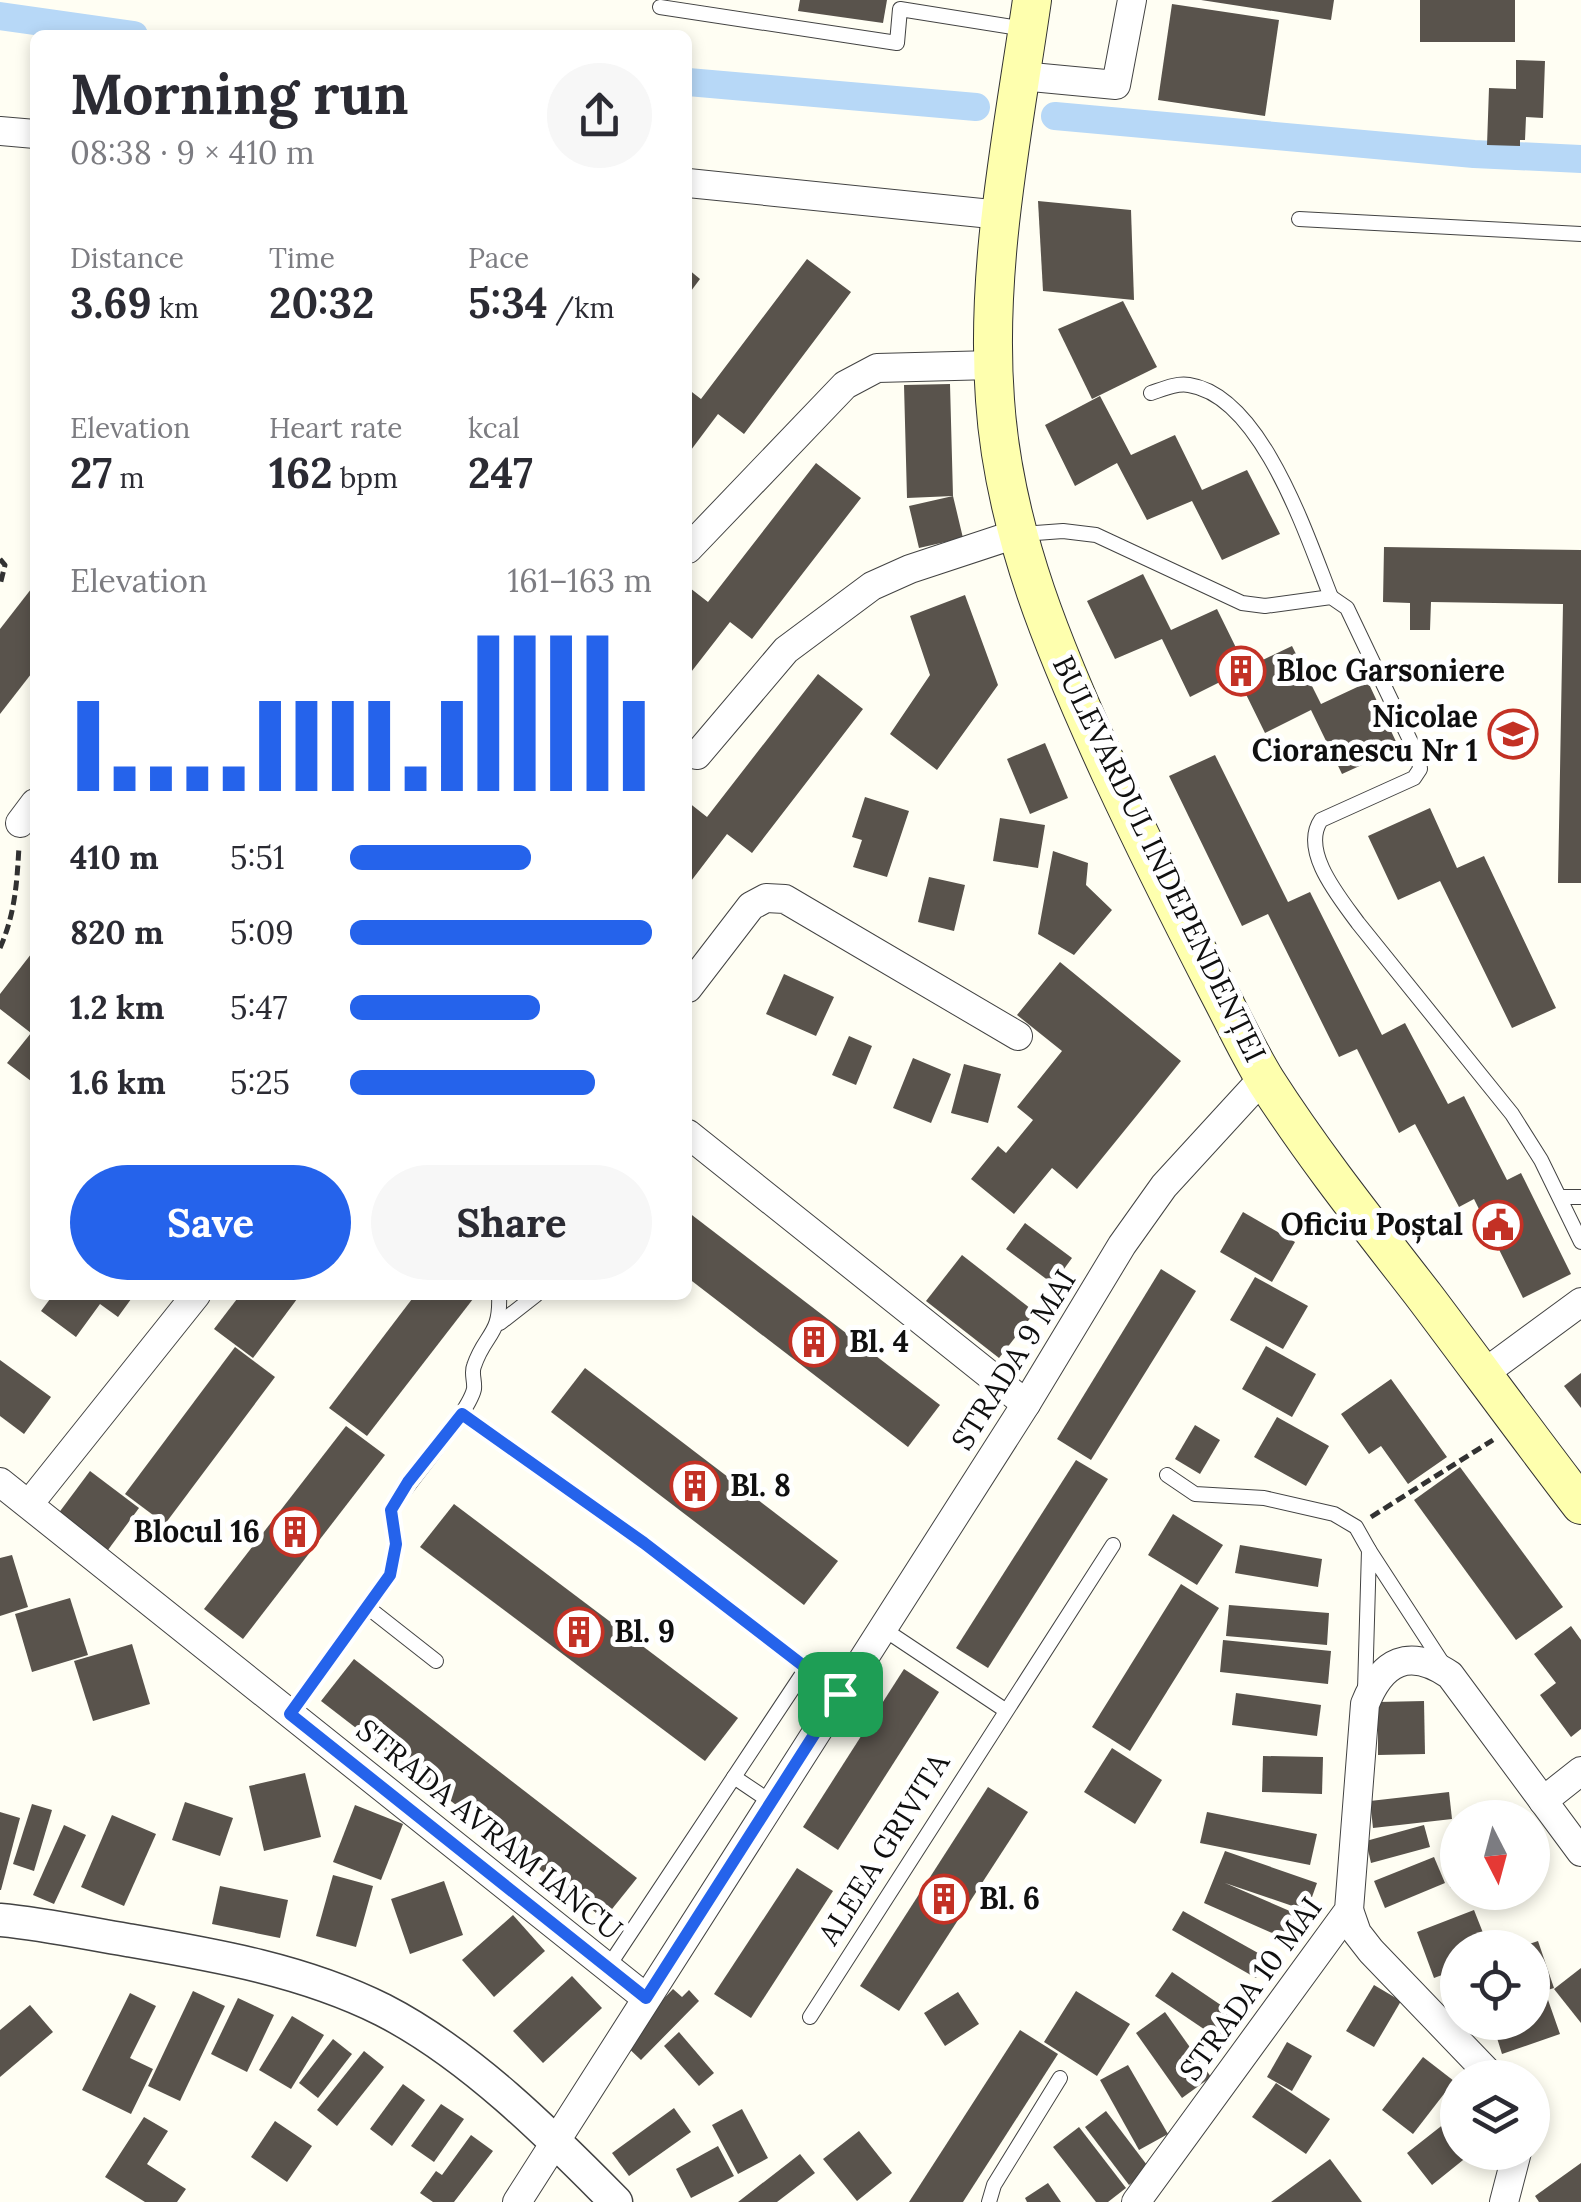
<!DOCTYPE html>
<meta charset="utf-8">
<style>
:root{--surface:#fff;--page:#f7f7f7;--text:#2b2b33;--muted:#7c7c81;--accent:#2563eb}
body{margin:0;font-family:Lora,serif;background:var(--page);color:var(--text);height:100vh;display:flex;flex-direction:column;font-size:38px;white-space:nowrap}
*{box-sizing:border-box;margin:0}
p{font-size:32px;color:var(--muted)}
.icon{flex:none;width:55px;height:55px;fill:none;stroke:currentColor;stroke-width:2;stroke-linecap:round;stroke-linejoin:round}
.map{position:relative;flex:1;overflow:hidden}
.sheet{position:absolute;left:30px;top:30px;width:662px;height:1270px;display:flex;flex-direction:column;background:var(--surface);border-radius:15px;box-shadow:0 5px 15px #0003}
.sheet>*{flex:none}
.needle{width:65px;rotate:174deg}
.buttons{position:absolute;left:1440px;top:1800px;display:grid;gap:20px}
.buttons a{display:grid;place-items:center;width:110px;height:110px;border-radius:50%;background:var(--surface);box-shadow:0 5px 15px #0003;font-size:50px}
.pin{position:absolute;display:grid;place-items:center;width:85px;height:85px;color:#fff;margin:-42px;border-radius:20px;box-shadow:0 5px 15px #0006}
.round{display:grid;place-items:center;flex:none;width:105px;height:105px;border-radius:52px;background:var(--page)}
.overview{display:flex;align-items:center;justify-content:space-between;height:170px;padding:0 40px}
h1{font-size:55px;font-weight:700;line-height:75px}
.stats{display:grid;grid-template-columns:repeat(3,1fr);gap:15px;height:170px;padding:10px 40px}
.stats div{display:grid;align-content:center}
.stats b{font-size:42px;font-weight:700}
.stats small{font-size:28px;font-weight:400}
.stats p{font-size:28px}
.chart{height:280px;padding:20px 40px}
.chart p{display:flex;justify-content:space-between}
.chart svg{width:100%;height:180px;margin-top:10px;stroke:var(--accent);stroke-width:6}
.button{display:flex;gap:20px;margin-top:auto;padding:20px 40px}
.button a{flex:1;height:115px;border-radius:60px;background:var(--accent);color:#fff;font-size:40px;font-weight:700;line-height:115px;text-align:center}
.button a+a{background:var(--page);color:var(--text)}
ul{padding:0 40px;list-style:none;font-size:32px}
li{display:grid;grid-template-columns:160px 120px 1fr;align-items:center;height:75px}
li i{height:25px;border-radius:12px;background:var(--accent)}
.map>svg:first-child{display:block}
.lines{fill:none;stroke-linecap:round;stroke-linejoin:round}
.canal{stroke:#b7d8f7;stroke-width:28}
.building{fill:#59534c}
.service-casing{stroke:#434343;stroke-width:16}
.minor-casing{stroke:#434343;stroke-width:30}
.tertiary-casing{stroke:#434343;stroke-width:35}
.secondary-casing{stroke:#323232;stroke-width:40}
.path{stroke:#323232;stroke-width:5;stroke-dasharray:10 5;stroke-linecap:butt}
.service{stroke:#fff;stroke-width:14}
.minor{stroke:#fff;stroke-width:28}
.tertiary{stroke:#fff;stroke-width:32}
.secondary{stroke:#feffae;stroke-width:38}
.route-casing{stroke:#fff;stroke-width:20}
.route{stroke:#2563eb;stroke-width:12}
.labels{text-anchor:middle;stroke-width:10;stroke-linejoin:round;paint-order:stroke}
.poi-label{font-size:30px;font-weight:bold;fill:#101010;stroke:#fff;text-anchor:start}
.street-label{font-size:30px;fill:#101010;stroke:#fff}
</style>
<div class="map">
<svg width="1581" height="2202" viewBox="0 0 1581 2202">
<rect width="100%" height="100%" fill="#fffef3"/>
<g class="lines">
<!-- canal -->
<g class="canal">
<polyline points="0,16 134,35"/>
<polyline points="688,82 976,107"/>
<polyline points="1055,116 1474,154 1581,159"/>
</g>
</g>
<!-- building -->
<g class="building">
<polygon points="800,0 887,0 883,23 798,11"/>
<polygon points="1201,0 1334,0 1331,20"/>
<rect x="1420" y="0" width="95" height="42"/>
<polygon points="1172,4 1279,20 1265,116 1158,100"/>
<polygon points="1516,60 1545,61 1543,118 1526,117 1525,140 1520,140 1520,146 1487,145 1489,88 1516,89"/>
<polygon points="1038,201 1131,210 1134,300 1043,291"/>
<polygon points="807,259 851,292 744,434 718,414 688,454 688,389 701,399"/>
<polygon points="688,269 700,279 688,295"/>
<polygon points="1123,301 1157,367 1092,399 1058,329"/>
<polygon points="950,384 953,496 963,538 919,548 909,506 953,496 907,498 904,385"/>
<polygon points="1100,396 1131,455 1175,435 1202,490 1247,470 1280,534 1222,560 1192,501 1147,520 1117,463 1075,486 1045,425"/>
<polygon points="816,463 861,498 752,639 730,622 688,676 688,590 690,588 708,602"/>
<polygon points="1384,547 1581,550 1581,883 1558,883 1563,604 1431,602 1430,630 1410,630 1410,603 1383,602"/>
<polygon points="1143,574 1171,630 1217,609 1246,668 1292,646 1321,704 1368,682 1399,748 1342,774 1311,710 1265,733 1236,674 1190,697 1162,639 1115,659 1087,601"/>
<polygon points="35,584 35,669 0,714 0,629"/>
<polygon points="965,595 998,685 937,770 890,734 930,675 910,616"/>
<polygon points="818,674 863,709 752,853 727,834 688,885 688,802 707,817"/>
<polygon points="1045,743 1068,798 1030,814 1007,759"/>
<polygon points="1215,755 1288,902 1310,892 1382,1035 1405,1023 1448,1104 1464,1096 1507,1180 1521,1173 1571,1274 1523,1298 1474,1199 1459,1207 1415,1124 1399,1133 1357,1049 1339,1057 1268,914 1242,926 1169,776"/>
<polygon points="865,797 909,811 887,877 853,867 862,840 852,837"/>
<polygon points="1430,808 1457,868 1484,856 1556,1008 1512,1028 1440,881 1398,900 1368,836"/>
<polygon points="1000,818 1045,825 1038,868 993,861"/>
<polygon points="1053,851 1088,863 1086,885 1112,910 1074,955 1038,934"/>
<polygon points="929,877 965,885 954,931 918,922"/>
<polygon points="35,949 35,1084 7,1063 31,1033 0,1009 0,994"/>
<polygon points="1060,962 1181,1061 1077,1189 1052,1168 1014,1214 971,1179 998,1146 1006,1153 1033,1120 1017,1107 1062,1051 1017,1015"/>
<polygon points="784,974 834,997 816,1036 766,1014"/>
<polygon points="849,1036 872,1046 856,1085 832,1075"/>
<polygon points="913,1058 951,1074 931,1123 893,1108"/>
<polygon points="964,1064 1001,1074 988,1123 951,1113"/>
<polygon points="688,1212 940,1405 908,1447 688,1278"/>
<polygon points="1243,1212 1295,1242 1272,1282 1220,1252"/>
<polygon points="1025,1223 1072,1258 1053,1284 1006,1249"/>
<polygon points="962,1255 1035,1312 999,1358 926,1301"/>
<polygon points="1161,1269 1196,1291 1091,1460 1057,1439"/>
<polygon points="1255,1277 1308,1306 1283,1349 1230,1320"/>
<polygon points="53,1295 134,1295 118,1317 100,1304 76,1337 41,1311"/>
<polygon points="240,1295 300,1295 253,1358 214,1329"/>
<polygon points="415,1295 467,1295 473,1299 367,1436 329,1408"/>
<polygon points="1266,1346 1316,1374 1292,1417 1242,1389"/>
<polygon points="235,1347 275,1377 165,1524 125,1494"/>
<polygon points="0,1360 51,1397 24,1434 0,1416"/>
<polygon points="585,1368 838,1561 804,1605 551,1412"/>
<polygon points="1581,1373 1581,1408 1564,1386"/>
<polygon points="1391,1379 1447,1457 1408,1484 1381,1446 1369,1454 1341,1414"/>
<polygon points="1277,1417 1329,1446 1306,1486 1254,1457"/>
<polygon points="1195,1425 1220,1440 1200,1474 1175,1459"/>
<polygon points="346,1426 385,1455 243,1639 204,1609"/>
<polygon points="1076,1460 1108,1479 988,1668 956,1648"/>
<polygon points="1460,1467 1563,1607 1516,1640 1414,1500"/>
<polygon points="90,1471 139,1508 105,1554 55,1518"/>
<polygon points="454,1504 738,1718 705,1761 420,1547"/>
<polygon points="1173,1514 1223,1545 1197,1585 1148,1555"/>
<polygon points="1240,1545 1322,1559 1318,1587 1235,1573"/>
<polygon points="12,1555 28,1607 0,1616 0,1558"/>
<polygon points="1181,1584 1219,1608 1130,1751 1092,1727"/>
<polygon points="70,1598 88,1655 32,1672 15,1614"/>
<polygon points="1229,1605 1329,1613 1327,1645 1226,1636"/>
<polygon points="1571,1626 1581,1640 1581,1729 1571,1737 1540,1695 1556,1683 1534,1654"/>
<polygon points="1223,1640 1331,1651 1328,1684 1220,1672"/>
<polygon points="132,1644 150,1704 93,1721 74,1661"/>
<polygon points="354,1659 637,1878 604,1919 321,1701"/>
<polygon points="904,1669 939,1692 838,1850 803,1827"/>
<polygon points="1236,1693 1321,1705 1317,1736 1232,1725"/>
<polygon points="1424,1701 1425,1754 1378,1755 1378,1702"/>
<polygon points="1112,1748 1162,1780 1135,1824 1084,1792"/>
<polygon points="1263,1756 1323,1757 1322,1794 1262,1792"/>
<polygon points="305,1773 321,1837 264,1851 249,1786"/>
<polygon points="988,1787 1028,1812 899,2011 860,1986"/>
<polygon points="1449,1792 1452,1819 1373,1828 1370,1801"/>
<polygon points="185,1802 233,1818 220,1856 172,1840"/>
<polygon points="32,1804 52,1810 34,1871 13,1864"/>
<polygon points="355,1805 403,1824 381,1880 333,1862"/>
<polygon points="0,1812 20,1818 1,1890 0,1890"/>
<polygon points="1207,1812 1317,1834 1310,1865 1200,1843"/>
<polygon points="112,1815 156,1834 124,1906 81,1887"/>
<polygon points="64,1825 86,1835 54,1904 33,1895"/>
<polygon points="1424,1825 1430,1847 1371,1863 1366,1841"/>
<polygon points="1225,1851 1317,1883 1307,1911 1225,1883 1306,1918 1295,1943 1204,1903"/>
<polygon points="1434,1857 1445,1883 1385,1908 1374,1881"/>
<polygon points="1458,1861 1458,1886 1451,1888 1444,1864"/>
<polygon points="797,1868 833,1891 751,2018 714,1994"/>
<polygon points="333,1875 373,1886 356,1947 316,1936"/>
<polygon points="444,1881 463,1935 410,1954 391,1899"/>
<polygon points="220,1886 288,1900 280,1938 212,1924"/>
<polygon points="1474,1910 1489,1948 1458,1948 1458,1969 1434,1978 1417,1932"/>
<polygon points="1183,1911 1267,1958 1256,1978 1172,1930"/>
<polygon points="513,1915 545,1951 494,1997 462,1960"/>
<polygon points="1538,1941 1554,1988 1532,1995 1532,1948 1520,1947"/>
<polygon points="1581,1968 1581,2023 1554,1989"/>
<polygon points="1172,1972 1240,2018 1223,2042 1155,1996"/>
<polygon points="572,1976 602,2008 543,2063 513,2031"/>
<polygon points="1374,1985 1401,2001 1374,2047 1346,2031"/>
<polygon points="673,1989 682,1997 689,1990 699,2001 641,2060 622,2042"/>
<polygon points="193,1991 225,2006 180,2101 148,2086"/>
<polygon points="1076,1991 1130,2024 1097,2076 1044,2042"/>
<polygon points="958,1992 979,2024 945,2046 924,2013"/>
<polygon points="130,1993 156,2006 130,2058 153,2069 131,2114 82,2090"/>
<polygon points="1547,1997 1560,2034 1502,2054 1493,2025 1532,2022 1532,2002"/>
<polygon points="238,1998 274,2015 247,2072 211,2054"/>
<polygon points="30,2005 53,2032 0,2077 0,2030"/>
<polygon points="1165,2012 1211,2077 1182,2098 1136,2033"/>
<polygon points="292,2016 324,2035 291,2089 259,2070"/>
<polygon points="1020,2030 1058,2054 963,2202 909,2202"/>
<polygon points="679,2032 714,2073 699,2086 664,2046"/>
<polygon points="333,2039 352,2054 318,2098 299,2083"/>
<polygon points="1287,2042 1312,2056 1292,2091 1267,2077"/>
<polygon points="364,2051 384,2067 337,2126 317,2110"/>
<polygon points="1423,2057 1454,2081 1413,2134 1382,2110"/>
<polygon points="1128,2065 1168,2134 1139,2150 1100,2080"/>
<polygon points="1276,2083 1330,2119 1306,2154 1252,2117"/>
<polygon points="403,2084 425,2100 392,2146 370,2129"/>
<polygon points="441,2104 464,2119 434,2162 411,2146"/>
<polygon points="674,2108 691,2132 629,2176 612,2153"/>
<polygon points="742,2109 768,2158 738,2174 712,2125"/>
<polygon points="1106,2111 1150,2169 1129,2185 1085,2127"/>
<polygon points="1454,2116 1458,2119 1458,2152 1473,2152 1432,2185 1407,2153"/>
<polygon points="144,2117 168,2131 147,2164 186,2189 177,2202 145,2202 105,2177"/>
<polygon points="275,2121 312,2146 287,2182 251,2157"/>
<polygon points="1079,2127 1126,2188 1108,2202 1096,2202 1053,2147"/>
<polygon points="859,2131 892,2173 857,2201 823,2159"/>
<polygon points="471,2135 493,2151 454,2202 433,2202 420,2193 436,2171 442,2175"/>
<polygon points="718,2146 734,2176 691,2198 676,2169"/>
<polygon points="800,2154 815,2173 777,2202 738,2202"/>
<polygon points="1330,2159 1362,2202 1271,2202"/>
<polygon points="1581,2163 1581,2202 1539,2202 1535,2196"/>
<polygon points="1048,2183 1061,2202 1027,2202 1025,2198"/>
</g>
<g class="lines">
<!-- service casing -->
<g class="service-casing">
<g id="service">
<polyline points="660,7 897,43 900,9 1025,29"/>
<polyline points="1299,219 1581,234"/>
<path d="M1151 393C1163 389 1176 383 1189 385 1262 396 1307 537 1331 597"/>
<path d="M1022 534 1063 531 1096 535 1242 603 1265 606 1331 597 1347 608 1419 759 1420 769 1414 778 1321 820C1300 851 1340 898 1358 923L1512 1114 1541 1160 1581 1242"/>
<polyline points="1560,1197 1581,1197"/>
<polyline points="500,1323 536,1295"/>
<polyline points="462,1414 644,1543 840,1693"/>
<polyline points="1167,1475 1195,1494 1264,1498 1334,1514 1356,1527 1369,1550"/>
<polyline points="366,1606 436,1661"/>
<polyline points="882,1628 1005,1710"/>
<polyline points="1365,1690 1369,1550 1447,1670"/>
<path d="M290 1714 390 1575 396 1544 391 1510C408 1482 469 1413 474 1389 475 1381 471 1373 474 1366 485 1333 501 1336 499 1295"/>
<polyline points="734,1777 771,1802"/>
<polyline points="608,1967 807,1667"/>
<polyline points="810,2017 1113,1545"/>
<polyline points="989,2202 994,2185 1060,2078"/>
</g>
</g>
<!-- minor casing -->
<g class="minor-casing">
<g id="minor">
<polyline points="1021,76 1116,85 1132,0"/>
<polyline points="0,131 35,134"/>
<polyline points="688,183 1001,215"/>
<polyline points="688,549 845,385 877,368 993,365"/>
<polyline points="697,755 786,650 872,586 910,569 1016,534"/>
<polyline points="20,823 35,803"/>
<polyline points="688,988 751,906 766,898 785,899 1018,1036"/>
<polyline points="688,1134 1026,1404"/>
<polyline points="1483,1374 1581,1302"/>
<polyline points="0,1482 646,1998"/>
<polyline points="29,1504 196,1295"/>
<polyline points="1543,1801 1581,1771"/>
<polyline points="1349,1910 1357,1933 1371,1951 1493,2078"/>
<polyline points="517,2202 1026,1404 1122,1245 1164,1186 1264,1077"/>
<path d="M1136 2202 1349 1910 1365 1704C1382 1661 1409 1647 1450 1675L1581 1852"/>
<polyline points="1504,2202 1517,2152"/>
</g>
</g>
<!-- tertiary casing -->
<g class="tertiary-casing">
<path id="tertiary" d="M0 1920C43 1924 85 1933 127 1940 214 1955 303 1970 383 2010 469 2054 549 2134 616 2202"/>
</g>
<!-- secondary casing -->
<g class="secondary-casing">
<path id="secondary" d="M1032 0C1013 132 985 267 995 400 1004 533 1056 654 1111 774 1144 845 1179 915 1215 985 1232 1017 1247 1050 1266 1081 1314 1156 1370 1226 1425 1297 1477 1366 1528 1436 1581 1505"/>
</g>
<!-- path -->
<g class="path">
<polyline points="0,559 5,565 0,585"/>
<path d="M0 948C15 914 17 883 19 846"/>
<polyline points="1371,1517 1493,1440"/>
</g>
<!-- service -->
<use href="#service" class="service"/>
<!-- minor -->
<use href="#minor" class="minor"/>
<!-- tertiary -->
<use href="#tertiary" class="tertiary"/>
<!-- secondary -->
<use href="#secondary" class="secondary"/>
</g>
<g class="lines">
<!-- route casing -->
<g class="route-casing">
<polygon id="route" points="462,1414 644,1543 840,1694 646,1998 290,1714 390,1575 396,1544 391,1510 408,1482"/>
</g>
<!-- route -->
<use href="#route" class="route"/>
</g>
<!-- icons -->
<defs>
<g id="building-ring" transform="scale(2.5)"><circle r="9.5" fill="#fff" stroke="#c33125" stroke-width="1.5"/><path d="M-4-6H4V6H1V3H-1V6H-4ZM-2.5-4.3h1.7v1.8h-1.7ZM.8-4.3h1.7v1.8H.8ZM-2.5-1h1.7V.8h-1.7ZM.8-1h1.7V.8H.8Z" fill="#c33125"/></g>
<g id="school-ring" transform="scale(2.5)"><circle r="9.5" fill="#fff" stroke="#c33125" stroke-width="1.5"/><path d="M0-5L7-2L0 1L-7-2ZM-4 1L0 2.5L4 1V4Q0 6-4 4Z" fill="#c33125"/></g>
<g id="civic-ring" transform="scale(2.5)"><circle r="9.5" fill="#fff" stroke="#c33125" stroke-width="1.5"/><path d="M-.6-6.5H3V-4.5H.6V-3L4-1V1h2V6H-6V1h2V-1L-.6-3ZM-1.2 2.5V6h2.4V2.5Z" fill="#c33125"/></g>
</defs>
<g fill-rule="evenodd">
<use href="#building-ring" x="1241" y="671"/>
<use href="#school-ring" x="1513" y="734"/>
<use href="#civic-ring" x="1498" y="1225"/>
<use href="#building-ring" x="814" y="1342"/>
<use href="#building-ring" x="695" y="1486"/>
<use href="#building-ring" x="295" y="1532"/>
<use href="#building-ring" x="579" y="1632"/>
<use href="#building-ring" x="944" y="1899"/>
</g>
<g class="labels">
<!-- poi labels -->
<g class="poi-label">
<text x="1276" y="681">Bloc Garsoniere</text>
<text x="1478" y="727" text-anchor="end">Nicolae<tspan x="1478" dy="34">Cioranescu Nr 1</tspan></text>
<text x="1463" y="1235" text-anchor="end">Oficiu Poștal</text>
<text x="849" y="1352">Bl. 4</text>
<text x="730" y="1496">Bl. 8</text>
<text x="260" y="1542" text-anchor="end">Blocul 16</text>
<text x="614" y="1642">Bl. 9</text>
<text x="979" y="1909">Bl. 6</text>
</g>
<!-- street labels -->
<g class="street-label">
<text transform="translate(1159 859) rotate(64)" y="10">BULEVARDUL INDEPENDENȚEI</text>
<text transform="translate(1014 1360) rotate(-58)" y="10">STRADA 9 MAI</text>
<text transform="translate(489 1830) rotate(39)" y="10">STRADA AVRAM IANCU</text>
<text transform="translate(884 1849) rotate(-58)" y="10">ALEEA GRIVITA</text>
<text transform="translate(1251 1989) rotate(-54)" y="10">STRADA 10 MAI</text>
</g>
</g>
</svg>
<div class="buttons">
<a><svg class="needle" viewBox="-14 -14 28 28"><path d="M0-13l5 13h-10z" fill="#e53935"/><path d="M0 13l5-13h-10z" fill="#7c7c81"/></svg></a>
<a><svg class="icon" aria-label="locate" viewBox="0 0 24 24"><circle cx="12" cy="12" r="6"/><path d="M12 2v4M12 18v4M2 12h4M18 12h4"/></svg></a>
<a><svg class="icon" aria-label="layers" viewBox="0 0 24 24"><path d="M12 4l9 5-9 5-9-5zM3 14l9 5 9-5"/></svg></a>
</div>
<div class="pin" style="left:840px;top:1694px;background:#1e9e55"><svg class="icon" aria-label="arrive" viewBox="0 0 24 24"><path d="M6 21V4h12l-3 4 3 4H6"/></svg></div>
<section class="sheet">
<div class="overview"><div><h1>Morning run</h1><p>08:38 · 9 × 410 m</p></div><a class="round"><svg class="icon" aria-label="share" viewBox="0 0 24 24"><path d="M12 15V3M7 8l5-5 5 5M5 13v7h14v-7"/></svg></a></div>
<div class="stats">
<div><p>Distance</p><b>3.69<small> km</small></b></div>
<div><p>Time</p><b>20:32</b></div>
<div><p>Pace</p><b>5:34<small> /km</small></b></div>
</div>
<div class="stats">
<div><p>Elevation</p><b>27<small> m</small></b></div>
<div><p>Heart rate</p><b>162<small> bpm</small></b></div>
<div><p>kcal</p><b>247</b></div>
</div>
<div class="chart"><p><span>Elevation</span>161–163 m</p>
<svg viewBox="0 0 160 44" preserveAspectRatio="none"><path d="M5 44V22M15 44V38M25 44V38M35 44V38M45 44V38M55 44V22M65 44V22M75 44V22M85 44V22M95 44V38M105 44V22M115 44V6M125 44V6M135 44V6M145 44V6M155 44V22"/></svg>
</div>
<ul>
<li><b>410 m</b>5:51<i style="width:60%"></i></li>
<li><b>820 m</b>5:09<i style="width:100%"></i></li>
<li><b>1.2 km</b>5:47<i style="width:63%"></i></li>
<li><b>1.6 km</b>5:25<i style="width:81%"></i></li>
</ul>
<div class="button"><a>Save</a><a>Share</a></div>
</section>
</div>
